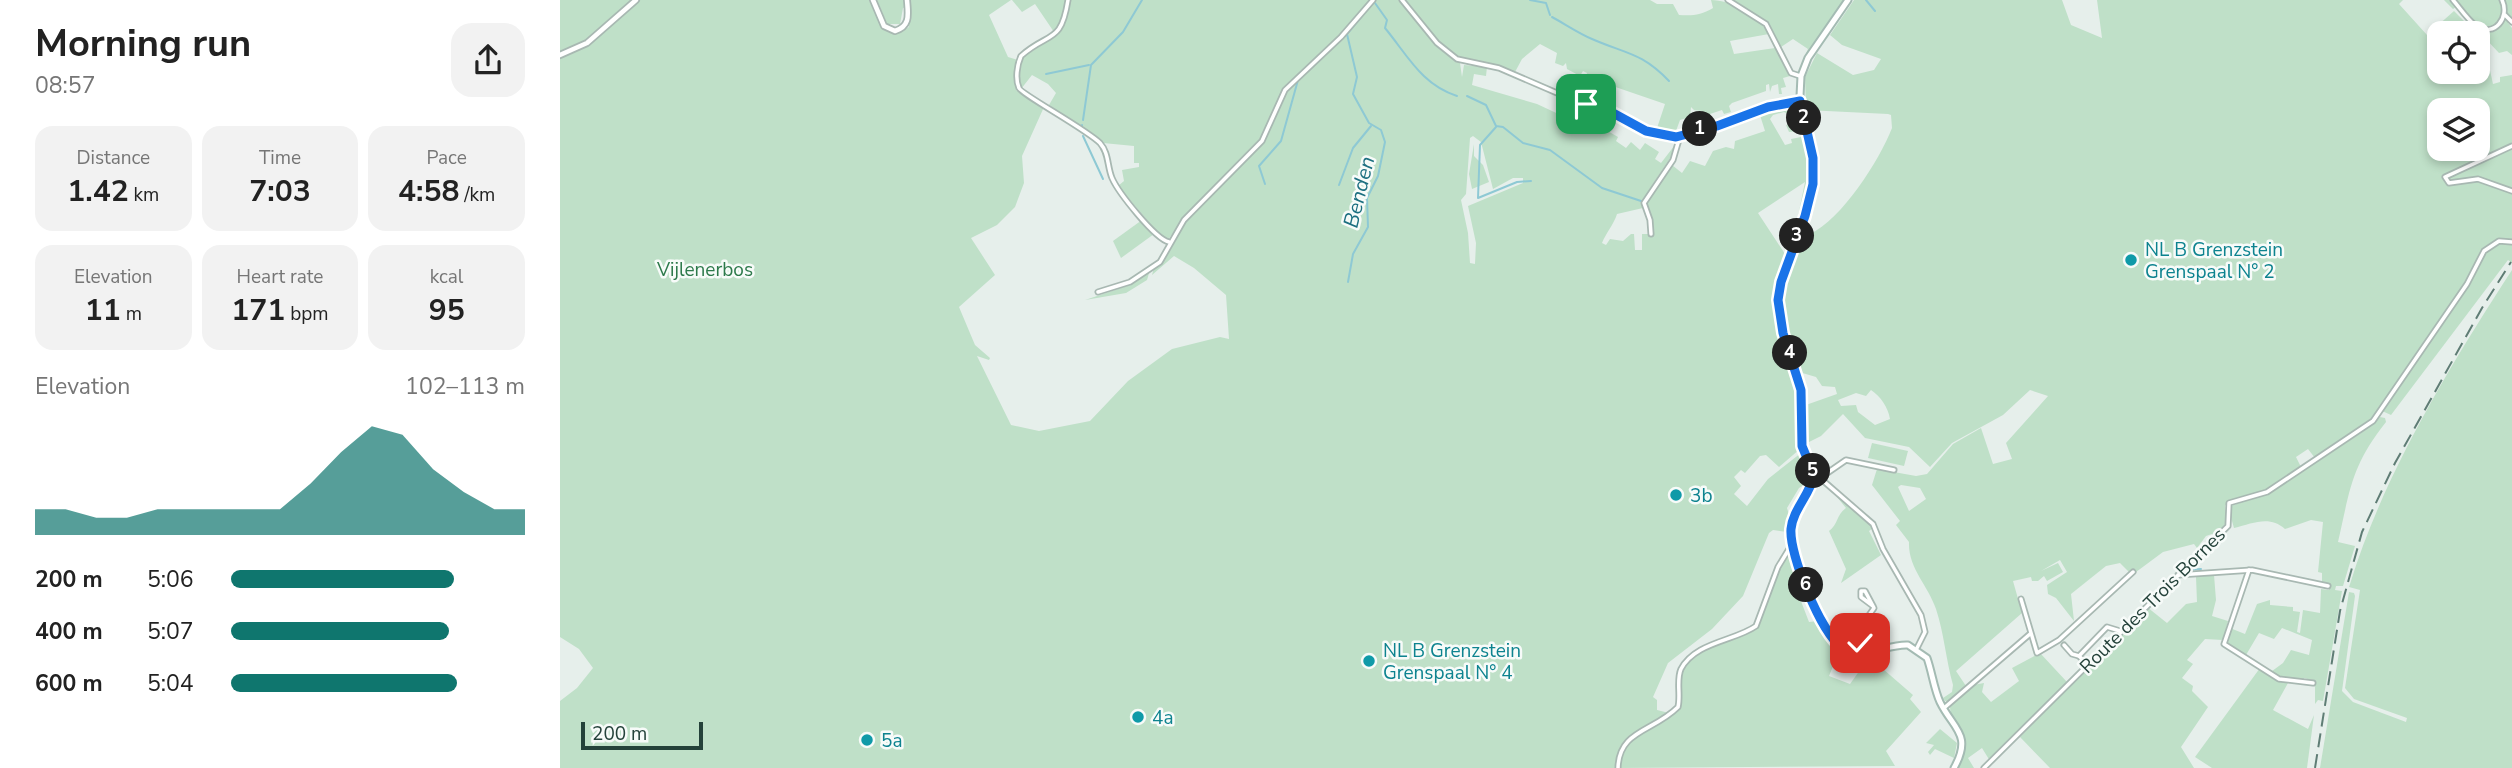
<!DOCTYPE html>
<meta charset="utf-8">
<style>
:root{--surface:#fff;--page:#f2f2f2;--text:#222;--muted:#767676;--accent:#0f766e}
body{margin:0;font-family:"Nunito Sans",sans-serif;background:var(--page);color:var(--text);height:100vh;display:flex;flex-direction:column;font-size:26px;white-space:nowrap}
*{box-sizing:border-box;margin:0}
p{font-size:23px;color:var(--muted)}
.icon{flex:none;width:38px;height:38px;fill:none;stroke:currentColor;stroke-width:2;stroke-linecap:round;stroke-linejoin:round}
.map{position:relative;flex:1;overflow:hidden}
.sheet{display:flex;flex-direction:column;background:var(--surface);width:560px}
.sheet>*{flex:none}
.fabs{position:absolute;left:1867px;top:21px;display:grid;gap:14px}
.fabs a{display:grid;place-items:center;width:63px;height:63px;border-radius:14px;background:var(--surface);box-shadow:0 4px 10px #0003;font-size:35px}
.scale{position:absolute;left:21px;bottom:18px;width:122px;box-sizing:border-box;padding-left:7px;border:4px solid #24423a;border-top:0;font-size:19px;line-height:24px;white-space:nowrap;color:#24423a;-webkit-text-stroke:5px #f7fbf9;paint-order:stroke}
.pin{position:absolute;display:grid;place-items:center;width:60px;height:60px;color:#fff;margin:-30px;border-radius:14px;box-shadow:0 4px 10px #0006}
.km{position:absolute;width:35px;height:35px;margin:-18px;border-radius:50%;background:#222;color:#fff;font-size:19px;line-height:35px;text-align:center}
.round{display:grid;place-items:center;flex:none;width:74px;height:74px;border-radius:21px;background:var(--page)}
.overview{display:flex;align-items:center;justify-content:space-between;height:119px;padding:0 35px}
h1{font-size:38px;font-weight:700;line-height:52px}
.metrics{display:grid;grid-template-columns:repeat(3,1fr);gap:10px;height:119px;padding:7px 35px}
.metrics div{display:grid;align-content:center;border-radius:18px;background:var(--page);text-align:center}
.metrics b{font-size:30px;font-weight:700}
.metrics small{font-size:19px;font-weight:400}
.metrics p{font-size:19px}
.chart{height:196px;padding:14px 35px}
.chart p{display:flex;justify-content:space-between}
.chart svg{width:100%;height:126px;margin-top:7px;fill:var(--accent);opacity:.7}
ul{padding:0 35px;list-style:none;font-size:23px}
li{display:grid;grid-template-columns:112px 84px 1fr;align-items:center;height:52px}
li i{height:18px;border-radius:9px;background:var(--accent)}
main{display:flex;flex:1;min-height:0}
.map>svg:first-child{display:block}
.green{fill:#bfe0c8;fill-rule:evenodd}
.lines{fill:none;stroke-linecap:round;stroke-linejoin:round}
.stream{stroke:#8ec9d4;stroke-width:2}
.minor-casing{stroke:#a8b8b2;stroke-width:7}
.tertiary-casing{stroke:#a8b8b2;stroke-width:8}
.secondary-casing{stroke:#a4bbb3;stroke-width:9}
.minor{stroke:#fff;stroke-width:3.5}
.tertiary{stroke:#fff;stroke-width:4.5}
.secondary{stroke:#fff;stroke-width:5}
.rail{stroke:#5f7d75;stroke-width:2;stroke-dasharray:14 7;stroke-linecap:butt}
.route-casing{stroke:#fff;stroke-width:14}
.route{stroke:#1a73e8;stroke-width:9}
.culture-dot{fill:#0f9aa8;stroke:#f7fbf9;stroke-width:2.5}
.labels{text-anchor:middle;stroke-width:5;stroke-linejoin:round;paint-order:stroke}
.culture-label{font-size:19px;fill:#0d838f;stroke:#f7fbf9;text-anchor:start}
.park-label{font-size:19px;fill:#2d7a4b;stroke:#f7fbf9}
.street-label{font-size:19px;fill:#24423a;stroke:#f7fbf9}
.water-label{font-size:21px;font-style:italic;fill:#1c6f80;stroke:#f7fbf9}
</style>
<main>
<section class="sheet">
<div class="overview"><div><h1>Morning run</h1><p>08:57</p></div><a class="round"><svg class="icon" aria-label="share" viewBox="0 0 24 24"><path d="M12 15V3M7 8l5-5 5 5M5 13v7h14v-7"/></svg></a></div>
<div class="metrics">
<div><p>Distance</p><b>1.42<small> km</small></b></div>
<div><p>Time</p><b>7:03</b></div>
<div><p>Pace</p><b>4:58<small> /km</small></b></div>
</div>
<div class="metrics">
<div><p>Elevation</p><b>11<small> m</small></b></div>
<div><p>Heart rate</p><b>171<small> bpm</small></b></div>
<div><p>kcal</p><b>95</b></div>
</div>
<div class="chart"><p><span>Elevation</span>102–113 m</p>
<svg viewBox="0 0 160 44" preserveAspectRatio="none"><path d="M0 44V35L10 35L20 38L30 38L40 35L50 35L60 35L70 35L80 35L90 26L100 15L110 6L120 9L130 21L140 29L150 35L160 35V44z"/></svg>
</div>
<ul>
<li><b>200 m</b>5:06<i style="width:76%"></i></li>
<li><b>400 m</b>5:07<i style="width:74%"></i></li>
<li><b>600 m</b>5:04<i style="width:77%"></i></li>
</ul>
</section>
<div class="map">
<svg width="1952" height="768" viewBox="0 0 1952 768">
<rect width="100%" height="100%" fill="#e6efeb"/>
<!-- green -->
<g class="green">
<path d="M0 0H309L321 26 335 34 349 27V6L343 8 340 24H327L317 0H451L429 15 448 57 458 60 456 90 484 107 462 156 464 183 455 207 437 225 411 238 435 275 399 307 415 345 430 358 429 360 417 356 451 425 479 431 530 421 568 381 612 349 660 337 669 339 666 295 634 268 614 256 592 275 594 268 608 254 625 221 700 145 725 92 776 44 814 0H839L873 42 900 63 902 77 904 65 927 67 926 76 914 74 912 85 977 104 1022 125 1027 119 1058 137 1056 141 1066 148 1071 142 1080 150 1085 143 1099 152 1095 159 1101 163 1118 141C1112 163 1083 190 1083 208L1057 214C1054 224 1046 233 1042 243L1046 245 1050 239 1063 241 1071 234H1074L1075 250H1082V234H1092L1086 201 1112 165 1122 173 1130 161 1145 166 1153 151 1166 147 1174 149 1175 141 1205 131 1199 112 1236 104 1245 130 1229 132 1226 125H1240V120L1224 112 1213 115 1210 119 1225 145 1232 143 1231 139 1246 136C1254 172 1248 201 1234 236L1245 182 1198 213 1227 257C1205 324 1228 329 1238 389 1241 409 1237 429 1240 449L1219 467 1206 455 1200 456 1185 473 1181 470 1174 477 1181 486 1174 494 1187 506 1208 479 1241 453 1250 470V481L1239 488 1227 508 1230 518 1227 532 1213 530 1209 533 1183 596 1152 629 1108 663 1093 697 1097 700V710L1109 713 1061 745 1057 768H0V701L17 688 33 668 19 649 0 637ZM913 136 921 142 933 189 953 178H963V183L908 206 916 243 915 264 910 263 908 233 901 200 906 194 910 138Z"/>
<polygon points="452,0 506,0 500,25 494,32 475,4 462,12"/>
<polygon points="510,0 810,0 786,30 724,87 700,142 623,219 608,240 599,234 558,186 564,181 562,170 579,167 579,163 574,163 574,146 543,143 489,105 496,93 488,84 472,75 461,89 458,76 463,57 499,34"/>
<path d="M845 0H1090L1097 4H1113L1119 15C1133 16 1141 15 1153 8L1151 0C1171 0 1198 16 1209 34L1170 41 1174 54 1215 48 1230 76 1223 78 1226 87 1221 88 1222 94H1219L1218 84 1212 86 1210 92 1209 84 1206 85V91L1172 103 1169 106 1171 112 1164 114 1162 110 1150 114 1153 125 1145 126 1143 120 1135 121 1134 116 1143 115 1142 111 1134 110 1131 107 1130 117 1120 120 1116 131 1110 134 1096 131 1105 104 1035 80H1025L1027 73 1023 71 1020 76 1007 69 1006 63 1003 66 995 63 997 53 980 44 962 59 955 72C938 66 920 65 902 59 878 50 863 18 845 0Z"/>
<polygon points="1172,0 1284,0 1244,58 1248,49 1233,39 1221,47 1205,20"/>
<path d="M1294 0H1502L1511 25 1542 38 1537 0H1843L1839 4 1867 35 1894 11 1916 33H1880V72H1918V53L1928 61 1933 84 1940 82V77L1952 75V263L1948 260 1831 415 1820 410 1809 423 1755 458 1748 449 1736 457 1741 467 1706 490 1669 500 1665 506 1667 522 1658 532 1646 536 1637 548 1634 544 1603 552 1572 575 1560 563 1546 566 1511 594 1514 621 1496 598 1488 594 1487 585 1507 572 1500 560 1481 571 1498 563 1503 572 1487 581 1484 576 1478 581H1472L1471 577 1453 581 1462 613 1396 671 1406 686 1389 701H1385L1383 698 1392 692 1393 685C1386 660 1384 633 1376 609 1368 585 1348 568 1349 542L1336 525 1340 521 1312 485 1317 469 1356 476 1367 474 1393 444 1421 428 1433 464 1452 459 1446 443 1488 396 1470 390 1443 415 1392 443 1370 467 1349 447 1305 438 1283 414 1261 436 1243 445V406L1277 394 1275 387 1262 386 1256 377 1239 372C1226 332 1212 294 1233 254 1237 246 1243 240 1246 230L1245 223 1254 190 1253 139C1264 161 1256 189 1250 212 1248 219 1251 227 1250 234 1282 219 1319 161 1332 128L1331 115 1328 114 1246 110 1245 77 1257 53 1293 75 1314 70 1321 59 1282 45 1270 35ZM1880 110H1918V149H1880ZM1311 390C1321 397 1328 407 1330 419L1315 425 1298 412 1296 405 1281 406 1278 400 1296 393 1306 396ZM1341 485 1360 488 1366 499 1349 511 1338 487Z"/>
<polygon points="1884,0 1952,0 1952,20 1949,17 1948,23 1952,28 1952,55 1947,51 1939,53 1896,7 1893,9"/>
<polygon points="914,144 914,156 923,165 929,182 912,189 909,174"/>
<polygon points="582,220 594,234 561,258 553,241"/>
<polygon points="590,270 587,280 566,293 525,300 567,286"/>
<path d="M1952 270V768H1760L1789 592 1794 593 1795 596 1782 691 1793 702 1846 722 1847 718 1794 699 1785 688 1800 590 1789 587 1791 581C1823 476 1892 362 1952 270Z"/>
<path d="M1820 417 1825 418 1826 422C1791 466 1790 490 1778 542L1795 546 1783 586H1776L1775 590 1782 591 1763 701 1758 700 1755 704V681L1744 678 1743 684 1728 683 1713 710 1748 729 1754 715 1747 768H1652L1635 757 1700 668 1708 674 1723 663 1731 650 1749 655 1752 640 1722 628 1714 639 1699 633 1686 655 1668 643 1670 628 1685 634 1697 604 1710 600V605L1733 607V611L1740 612 1737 632 1740 633 1743 610 1760 613 1761 589 1769 590 1770 584 1762 583V573L1758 572 1763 522 1751 520 1725 529C1710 515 1693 523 1674 528L1668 507 1706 494 1801 433Z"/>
<polygon points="1312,443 1348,451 1344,466 1308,458"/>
<path d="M1268 486 1313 528 1309 531 1321 555 1281 583 1286 569 1269 531C1278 525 1276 515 1286 508Z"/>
<path d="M1230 550 1245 590 1239 596 1249 622 1258 621 1280 649 1269 676 1290 684 1300 670 1323 669 1353 695 1350 699 1361 712 1326 751 1335 766 1059 768 1062 746 1096 726 1119 707C1123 696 1119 684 1121 673 1127 647 1179 641 1198 627L1219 567Z"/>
<polygon points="1654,575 1656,600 1652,616 1668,621 1663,640 1645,639 1627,660 1633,664 1622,678 1633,686 1632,691 1648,707 1621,747 1634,768 1490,768 1460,737 1587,607 1607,623 1626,604 1637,602 1636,577"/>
<path d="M1480 653 1507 682 1434 758 1430 761 1422 748 1408 758 1414 768H1397C1415 728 1391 731 1390 707L1413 685 1424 683 1422 692 1431 702 1459 681 1452 668Z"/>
<polygon points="1380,729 1397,743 1394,758 1375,749 1370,755 1368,752 1374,745 1366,743"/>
</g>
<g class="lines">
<!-- stream -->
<g class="stream">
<polyline points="970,0 986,3 990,15"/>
<polyline points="1306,0 1315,11"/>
<path d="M815 3 827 20 825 28C848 56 862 85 897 96"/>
<path d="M992 17C1005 24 1018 33 1032 39 1066 54 1081 52 1109 81"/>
<polyline points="787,34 797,77 793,94 809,123 821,130 825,142 818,176 807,198 808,227 793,254 788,282"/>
<polyline points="486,74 529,65"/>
<polyline points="907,96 926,105 936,126 943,127 963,143 990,150 1042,188 1081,201"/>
<polyline points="523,120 531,65 563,32 582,0"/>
<polyline points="522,125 522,126"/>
<polyline points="936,127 920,145 918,198 957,182 971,181"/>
<polyline points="523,136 543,179"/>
<polyline points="705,184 699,166 721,141 738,80 787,34 815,0"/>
<polyline points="779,185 793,148 811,126"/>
<polyline points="625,222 645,201"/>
<polyline points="1626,570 1641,569"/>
</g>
<!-- minor casing -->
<g class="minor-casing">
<g id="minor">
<path d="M508 0C501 45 489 31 461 56 457 65 455 79 459 88 461 94 526 129 540 143 549 153 547 166 552 178 558 192 595 239 609 242"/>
<polyline points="842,0 877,43 897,59 939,68 1011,99 1053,113 1092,133 1120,136 1208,107 1240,101"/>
<polyline points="1168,0 1206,24 1231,73 1240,76"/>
<path d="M1893 0C1900 8 1907 19 1916 26 1935 38 1950 17 1942 0"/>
<polyline points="1945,15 1952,22"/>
<polyline points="1952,146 1885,177 1889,183 1918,179 1952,191"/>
<polyline points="1091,234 1090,220 1084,203 1113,160 1120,136"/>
<polyline points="538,292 570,282 600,262 624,220 702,141 725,90 781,37 813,0"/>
<polyline points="1254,478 1260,478 1286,460 1334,470"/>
<polyline points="1260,478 1313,524 1323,549 1361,615 1365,632 1357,648"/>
<polyline points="1689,570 1664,644 1719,679 1753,683"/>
<polyline points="1618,575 1692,570 1768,586"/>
<polyline points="1461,599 1477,653 1499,640 1573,572"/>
<polyline points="1313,606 1301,597 1301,591 1305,591 1313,606 1314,608 1296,634 1298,641 1315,642 1317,650"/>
<polyline points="1504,645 1512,654 1519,656"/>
<polyline points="1527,664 1519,656 1547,627 1560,631"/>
<polyline points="1384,708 1470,634"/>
<path d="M1058 768C1059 730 1093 732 1118 707 1121 695 1116 680 1121 669 1135 642 1175 641 1196 626L1218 567 1232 544"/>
<polyline points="1424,768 1668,526 1669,503 1707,492 1813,421 1907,284 1924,251 1939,241 1952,242"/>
</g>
</g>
<!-- tertiary casing -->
<g class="tertiary-casing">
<g id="tertiary">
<path d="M313 0 324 26 335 31C351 26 348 14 347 0"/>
<polyline points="0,55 27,43 76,0"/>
</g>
</g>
<!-- secondary casing -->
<g class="secondary-casing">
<path id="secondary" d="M1288 0 1248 58 1241 76 1240 96 1253 158V184L1245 216 1221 282 1218 300 1223 333 1240 385 1242 446 1254 475C1251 495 1233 509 1231 529 1229 557 1265 647 1295 652 1313 655 1330 644 1348 645L1367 658C1372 672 1374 689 1380 702 1393 729 1413 734 1394 768"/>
</g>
<!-- minor -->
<use href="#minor" class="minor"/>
<!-- tertiary -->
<use href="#tertiary" class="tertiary"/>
<!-- secondary -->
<use href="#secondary" class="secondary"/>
<!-- rail -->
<polyline class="rail" points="1755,768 1780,611 1802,532 1835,463 1922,308 1951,262"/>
</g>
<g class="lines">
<!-- route casing -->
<g class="route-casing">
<path id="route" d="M1026 104 1053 113 1086 131 1116 137 1157 126 1208 107 1240 101 1253 158V184L1245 216 1221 282 1218 300 1223 333 1241 390 1242 446 1254 475C1250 495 1233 509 1231 529 1229 555 1261 632 1281 647 1292 655 1305 653 1317 650L1315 642 1300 643"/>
</g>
<!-- route -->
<use href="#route" class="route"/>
</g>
<!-- markers -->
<g class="culture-dot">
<circle cx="1571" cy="260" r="7"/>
<circle cx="1116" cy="495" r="7"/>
<circle cx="809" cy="661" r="7"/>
<circle cx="578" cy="717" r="7"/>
<circle cx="307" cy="740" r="7"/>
</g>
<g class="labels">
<!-- culture labels -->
<g class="culture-label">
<text x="1585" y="256">NL B Grenzstein<tspan x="1585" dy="22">Grenspaal N° 2</tspan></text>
<text x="1130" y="502">3b</text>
<text x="823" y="657">NL B Grenzstein<tspan x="823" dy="22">Grenspaal N° 4</tspan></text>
<text x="592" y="724">4a</text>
<text x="321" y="747">5a</text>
</g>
<!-- park labels -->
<g class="park-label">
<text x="145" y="276">Vijlenerbos</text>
</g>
<!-- street labels -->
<g class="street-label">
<text transform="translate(1592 600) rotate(-45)" y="7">Route des Trois Bornes</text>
</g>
<!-- water labels -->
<g class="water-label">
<text transform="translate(799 192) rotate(-76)" y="7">Benden</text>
</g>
</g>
</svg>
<div class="fabs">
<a><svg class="icon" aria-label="locate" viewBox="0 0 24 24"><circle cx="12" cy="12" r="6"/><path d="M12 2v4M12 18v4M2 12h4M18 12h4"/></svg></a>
<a><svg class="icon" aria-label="layers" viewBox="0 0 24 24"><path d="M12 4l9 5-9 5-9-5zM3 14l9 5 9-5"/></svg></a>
</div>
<div class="scale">200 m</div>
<div class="pin" style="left:1026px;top:104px;background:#1e9e55"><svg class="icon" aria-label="arrive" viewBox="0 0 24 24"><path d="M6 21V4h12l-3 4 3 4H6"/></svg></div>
<div class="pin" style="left:1300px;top:643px;background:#d93025"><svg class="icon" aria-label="check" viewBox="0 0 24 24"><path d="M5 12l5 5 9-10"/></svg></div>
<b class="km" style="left:1140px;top:129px">1</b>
<b class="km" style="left:1244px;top:118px">2</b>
<b class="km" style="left:1237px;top:236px">3</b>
<b class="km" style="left:1230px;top:353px">4</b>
<b class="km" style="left:1253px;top:471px">5</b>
<b class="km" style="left:1246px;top:585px">6</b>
</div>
</main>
